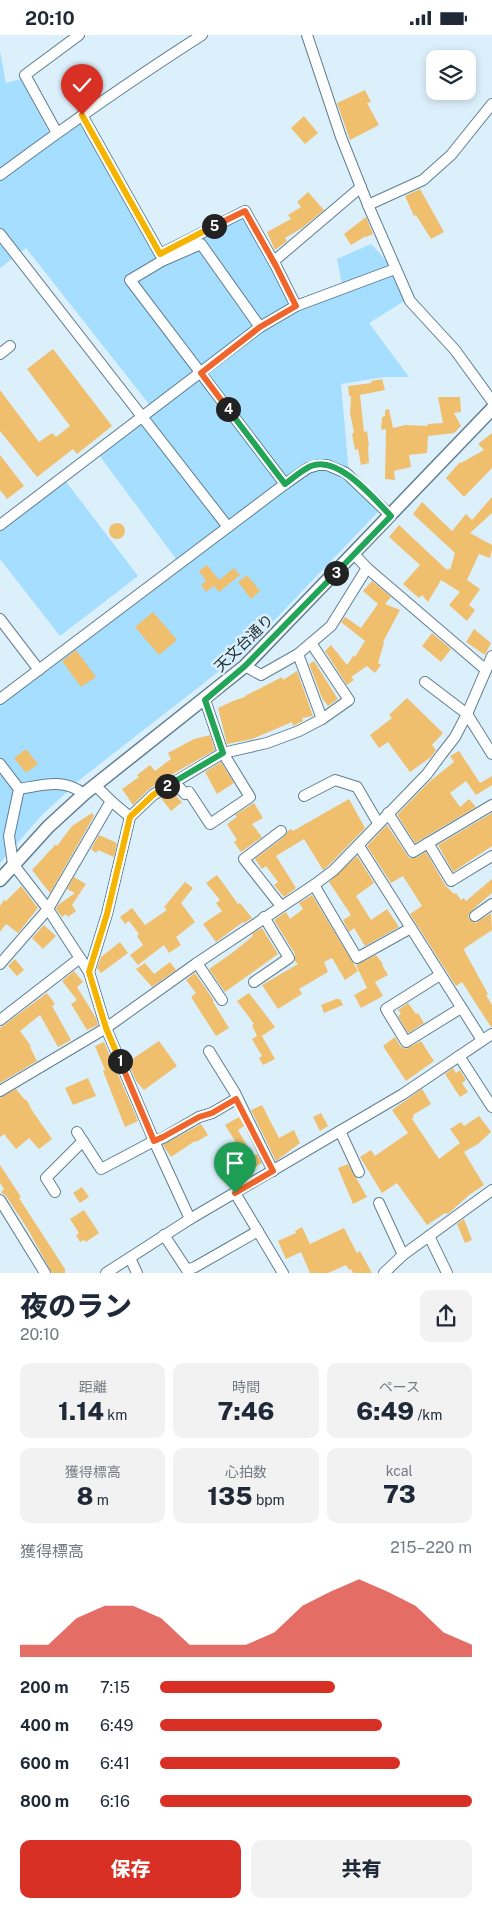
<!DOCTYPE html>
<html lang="ja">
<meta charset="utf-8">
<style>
:root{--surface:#fff;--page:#f2f2f3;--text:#1f2937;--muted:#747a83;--accent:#d93025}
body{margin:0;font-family:"Public Sans","Noto Sans JP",sans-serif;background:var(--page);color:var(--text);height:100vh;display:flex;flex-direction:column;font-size:19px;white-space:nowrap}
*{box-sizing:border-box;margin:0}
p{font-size:16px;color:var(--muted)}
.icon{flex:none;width:28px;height:28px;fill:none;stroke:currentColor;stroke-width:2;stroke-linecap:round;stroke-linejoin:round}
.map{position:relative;height:1238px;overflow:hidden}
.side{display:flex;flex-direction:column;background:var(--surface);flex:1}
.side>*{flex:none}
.controls{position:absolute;left:426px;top:15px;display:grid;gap:10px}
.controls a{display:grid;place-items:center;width:50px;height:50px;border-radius:10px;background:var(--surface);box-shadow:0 2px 8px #0003;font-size:25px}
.pin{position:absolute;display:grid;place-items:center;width:42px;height:42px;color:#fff;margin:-51px -21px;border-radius:50% 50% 50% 0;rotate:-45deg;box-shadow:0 0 5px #0007}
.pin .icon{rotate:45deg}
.km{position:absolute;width:25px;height:25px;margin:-12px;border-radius:50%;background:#222;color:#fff;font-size:14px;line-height:25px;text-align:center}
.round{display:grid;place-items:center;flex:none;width:52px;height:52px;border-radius:10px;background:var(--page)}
.summary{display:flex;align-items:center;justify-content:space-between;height:85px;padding:0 20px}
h1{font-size:28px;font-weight:800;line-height:38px}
.metrics{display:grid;grid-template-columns:repeat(3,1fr);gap:8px;height:85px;padding:5px 20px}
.metrics div{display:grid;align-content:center;border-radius:10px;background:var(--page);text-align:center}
.metrics b{font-size:25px;font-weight:800}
.metrics small{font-size:14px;font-weight:400}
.metrics p{font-size:14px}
.chart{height:140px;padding:10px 20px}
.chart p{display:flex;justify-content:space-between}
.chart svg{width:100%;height:90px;margin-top:5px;fill:var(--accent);opacity:.7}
.action{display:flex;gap:10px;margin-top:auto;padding:10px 20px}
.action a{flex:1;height:58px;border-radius:10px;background:var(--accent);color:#fff;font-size:20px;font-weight:800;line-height:58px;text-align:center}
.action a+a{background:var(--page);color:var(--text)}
ul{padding:0 20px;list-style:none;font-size:16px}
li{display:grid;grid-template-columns:80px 60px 1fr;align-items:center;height:38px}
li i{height:12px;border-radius:6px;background:var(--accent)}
.status{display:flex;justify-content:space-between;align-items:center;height:35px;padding:0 25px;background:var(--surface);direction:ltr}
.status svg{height:14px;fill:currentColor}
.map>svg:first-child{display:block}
.green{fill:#a5defe}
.building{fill:#efbf6d}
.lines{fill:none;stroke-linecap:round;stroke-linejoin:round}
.minor-casing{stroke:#5f7e90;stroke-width:12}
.major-casing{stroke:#5f7e90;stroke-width:15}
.minor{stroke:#fff;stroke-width:10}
.major{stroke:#fff;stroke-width:12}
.split-1-casing{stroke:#fff;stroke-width:10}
.split-2-casing{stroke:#fff;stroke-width:10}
.split-3-casing{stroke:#fff;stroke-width:10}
.split-4-casing{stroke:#fff;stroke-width:10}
.split-5-casing{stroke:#fff;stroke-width:10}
.split-6-casing{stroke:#fff;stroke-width:10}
.split-1{stroke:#f0652b;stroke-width:6}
.split-2{stroke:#f5b400;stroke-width:6}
.split-3{stroke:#22a559;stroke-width:6}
.split-4{stroke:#22a559;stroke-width:6}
.split-5{stroke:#f0652b;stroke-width:6}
.split-6{stroke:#f5b400;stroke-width:6}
.labels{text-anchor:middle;stroke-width:5;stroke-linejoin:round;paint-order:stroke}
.street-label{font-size:15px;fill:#212e35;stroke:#dcf0fc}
</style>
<div class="status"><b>20:10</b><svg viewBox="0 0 49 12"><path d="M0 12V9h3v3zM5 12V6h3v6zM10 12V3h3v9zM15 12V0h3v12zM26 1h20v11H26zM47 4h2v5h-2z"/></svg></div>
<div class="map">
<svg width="492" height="1238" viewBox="0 0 492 1238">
<rect width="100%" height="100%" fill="#dcf0fc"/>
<!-- green -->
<g class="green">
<polygon points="0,16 6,48 21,44 52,103 77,84 158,220 241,181 301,273 342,249 337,224 371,209 394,234 406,265 369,288 409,342 385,342 341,349 350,449 378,477 245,616 82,743 41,781 0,828 0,664 179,528 99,420 156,378 26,213 0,233"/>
<polygon points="64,444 138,541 60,601 0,524 0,494"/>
</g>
<!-- building -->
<g class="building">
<polygon points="365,55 371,67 367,68 379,90 350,105 337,68"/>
<polygon points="304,81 318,98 305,109 291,93"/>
<polygon points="420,154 444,197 431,204 416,180 414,181 405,161"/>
<polygon points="308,157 324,175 302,193 285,203 287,206 275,215 267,197 291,184 288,180 301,172 297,167"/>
<polygon points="366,182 373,199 366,202 366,201 351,210 344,199"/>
<polygon points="53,314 112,391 77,419 73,414 37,442 0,396 0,355 39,407 52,398 56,402 70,391 27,334"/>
<polygon points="382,344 385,355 360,360 364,397 367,396 369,411 368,412 369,428 361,430 358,414 355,415 352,399 354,398 350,378 351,361 349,361 348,351 372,348 371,346"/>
<polygon points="438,362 460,362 461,377 454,378 461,391 454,398 428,401 427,418 409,420 411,432 394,436 395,445 385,444 386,394 381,395 382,382 385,381 385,375 389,374 393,393 406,390 428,391 427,389 443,388"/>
<polygon points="492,398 492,433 464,462 446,443 460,427 461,428 484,415 478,409"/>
<polygon points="0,420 24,451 7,464 0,455"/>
<polygon points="492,462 492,478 470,498 492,510 492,515 490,523 479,519 467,545 480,554 469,570 475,575 467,586 449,570 460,557 441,545 428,567 422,560 419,563 403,549 420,530 389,502 399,490 447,535 448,533 450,535 455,518 413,479 422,467 452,496 466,479 472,485"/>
<circle cx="117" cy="496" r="8"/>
<polygon points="207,530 219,545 234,533 240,540 219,557 214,551 206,557 201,550 206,546 199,536"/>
<polygon points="247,540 260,556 251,564 238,547"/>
<polygon points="372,546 391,562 385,569 400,575 383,607 384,608 378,628 381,630 375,638 367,631 351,642 354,645 347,650 325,616 331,610 347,630 354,620 355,622 365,606 341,587 345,582 361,593 378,569 363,556"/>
<polygon points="153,577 177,605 159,620 135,592"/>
<polygon points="474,594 491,608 485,620 466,607"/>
<polygon points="432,598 451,614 441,627 422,611"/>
<polygon points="76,615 96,642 81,652 62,626"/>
<polygon points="314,626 338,664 328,671 322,663 309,629"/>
<polygon points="297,636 313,681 302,683 303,686 293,691 292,687 252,704 227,709 218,673 233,666 245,662 245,661 282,642 283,645"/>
<polygon points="407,663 443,698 432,710 436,715 431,722 410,737 388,707 379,713 370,700 392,683 389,680"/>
<polygon points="210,700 215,715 164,744 148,755 133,770 122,754 139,742 137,740 150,730 155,736 171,724 168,718 194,704"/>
<polygon points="26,714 38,729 26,738 14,723"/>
<polygon points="459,716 480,748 492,741 492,750 476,760 466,746 450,758 460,772 469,764 476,772 415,808 398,781 398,779 429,747 454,727 450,721"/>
<polygon points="221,727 234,748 217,759 205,737"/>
<polygon points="172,757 182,767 171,776 161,763"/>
<polygon points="349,764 365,793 329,830 323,835 304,804 276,821 296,853 284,862 274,850 278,847 266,831 262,834 255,824 285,801 288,796 291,794 293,796"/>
<polygon points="254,768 263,783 252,789 262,802 241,817 234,807 237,805 227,789 237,782 235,780"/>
<polygon points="92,778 94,781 50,858 32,835 56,809 57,811 72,791"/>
<polygon points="492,778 492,811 453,837 438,810"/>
<polygon points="387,790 409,823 416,823 426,817 445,850 454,859 456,858 461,865 464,863 466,866 492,844 492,858 471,876 468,881 470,885 476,888 491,878 492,895 465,913 464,915 488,959 486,960 492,970 492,992 491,992 462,947 456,951 410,879 422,871 403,841 391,848 367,811"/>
<polygon points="99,800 117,808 114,822 98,815 96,818 91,814"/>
<polygon points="357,821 374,848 356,861 371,885 387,874 399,892 365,911 354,893 349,897 343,885 351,880 329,847"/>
<polygon points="217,840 238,869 240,868 252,883 244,888 243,887 216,907 203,889 222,876 216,868 220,865 206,848"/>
<polygon points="74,842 86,849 72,870 76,876 68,882 66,879 62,882 56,874 58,870 75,858 67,854"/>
<polygon points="185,847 193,853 181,868 195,887 176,902 181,910 169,918 164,910 138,930 130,920 143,910 137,901 139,899 129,886 125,889 120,882 132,873 145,890 167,875 164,872"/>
<polygon points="21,851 38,873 18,898 6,889 0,897 0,871 4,865 6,866"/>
<polygon points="312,860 358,936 345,945 332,923 324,927 328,937 299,954 302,959 278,974 262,950 298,929 295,926 295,919 274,885 286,877 290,884 303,874 299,868"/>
<polygon points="44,890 56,901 43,914 32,903"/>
<polygon points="262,893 278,919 225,957 209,934 232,918 253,901 252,899"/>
<polygon points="120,907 128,918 101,938 97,933 101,922"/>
<polygon points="376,920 383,929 382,930 388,940 375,947 383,961 361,973 354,960 367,953 356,930"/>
<polygon points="15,924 24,935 17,941 8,931"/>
<polygon points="170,927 176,935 152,952 136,934 145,928 154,939"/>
<polygon points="74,936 83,947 77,952 96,983 98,990 87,995 71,969 77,965 62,946"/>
<polygon points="195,938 214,966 213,967 229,993 216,1001 191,962 196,958 186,945"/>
<polygon points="47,958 55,969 52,971 71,1005 58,1012 40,980 20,996 31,1011 30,1012 37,1026 0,1048 0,993"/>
<polygon points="249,958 275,992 262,1001 275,1024 263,1030 259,1023 262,1021 252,1004 257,1001 252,990 254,989 237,966"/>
<polygon points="336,964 340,964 343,970 324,978 321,970"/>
<polygon points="408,968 416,979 418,978 424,988 408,998 398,981 401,979 398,975"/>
<polygon points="395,1002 400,1011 406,1014 421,1006 434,1026 406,1046 383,1011"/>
<polygon points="159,1006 177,1031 144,1055 136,1046 128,1027"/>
<polygon points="104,1007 138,1086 125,1092 103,1036 105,1035 95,1011"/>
<polygon points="453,1033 456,1038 460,1035 466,1045 462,1048 468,1057 460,1062 445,1039"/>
<polygon points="88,1043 96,1061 73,1070 65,1053"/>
<polygon points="16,1054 25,1065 26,1064 33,1077 52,1104 39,1114 29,1103 16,1114 4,1099 0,1102 0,1063"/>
<polygon points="422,1054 431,1069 413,1080 414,1082 412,1084 439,1124 460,1108 450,1094 461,1087 464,1091 479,1081 491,1097 478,1109 464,1117 484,1150 469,1160 449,1178 446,1179 445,1178 427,1190 397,1148 382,1158 360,1122 371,1115 375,1121 408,1098 392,1075"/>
<polygon points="262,1070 279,1103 294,1095 300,1108 276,1126 251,1075"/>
<polygon points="321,1078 328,1091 320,1096 313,1082"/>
<polygon points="239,1082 244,1091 238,1095 253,1121 257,1119 262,1128 248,1136 233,1111 237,1109 225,1090"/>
<polygon points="201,1089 208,1100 196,1107 195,1106 171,1122 163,1110"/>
<polygon points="348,1129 367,1162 353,1169 338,1133"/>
<polygon points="0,1130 21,1162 19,1163 65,1234 65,1238 52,1238 27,1193 6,1161 1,1157 4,1154 0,1148"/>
<polygon points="82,1152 89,1162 80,1168 73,1158"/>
<polygon points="84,1175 99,1198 86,1207 84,1205 80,1207 76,1200 79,1198 70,1184"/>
<polygon points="464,1184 472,1205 465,1208 457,1189"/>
<polygon points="302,1192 310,1209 344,1193 357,1218 360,1216 372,1238 353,1238 351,1234 349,1235 346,1230 328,1238 310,1238 301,1217 286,1224 278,1206 296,1198 295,1196"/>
</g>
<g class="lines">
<!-- minor casing -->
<g class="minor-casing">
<g id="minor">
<polyline points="307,0 341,102 368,170 410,266 455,315 492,366"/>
<polyline points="82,80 160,219 245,176 276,231 296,271"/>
<polyline points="57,98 25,40 79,0"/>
<path d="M0 140C66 91 133 44 202 0"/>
<polyline points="368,170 423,145 451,120 492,69"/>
<polyline points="0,199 228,492 285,449 308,433 318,430 327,430 346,438 391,481"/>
<polyline points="274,226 361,152"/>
<polyline points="260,292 201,209 162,226 130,245 285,449"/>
<polyline points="0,319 10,311"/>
<polyline points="0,490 260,292 296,271 395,234"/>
<polyline points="354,519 367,533 486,635"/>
<polyline points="0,584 39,635"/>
<polyline points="298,619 322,684"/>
<polyline points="245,631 261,640 298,619 331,591 367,533"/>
<polyline points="425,647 467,679 492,719"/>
<polyline points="0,664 228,492"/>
<polyline points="0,729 19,754 9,801 13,829 48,874 89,937 106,993 154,1106 190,1184"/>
<polyline points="173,747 178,754 180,753 185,759 189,757 210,789 250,762 223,718 205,665"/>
<path d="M19 754C43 750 64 743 84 759"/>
<polyline points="304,761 335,745 357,752 378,788"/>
<polyline points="388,778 413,817 492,770"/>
<polyline points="130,782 153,760 223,718 267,708 299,696 322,684 349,665 311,608"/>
<polyline points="428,808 451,846 492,821"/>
<polyline points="359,811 482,1005"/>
<polyline points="314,850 357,923 411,893"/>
<polyline points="281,871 244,824 281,796"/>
<polyline points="475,881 492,869"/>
<polyline points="197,928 222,965"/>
<polyline points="0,929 48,874 111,766"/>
<polyline points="89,937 107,879 130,782 111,766 95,750"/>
<polyline points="440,940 386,974 406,1007 461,973"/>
<polyline points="254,947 289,923 264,882"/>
<polyline points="0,985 80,923"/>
<polyline points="209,1016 235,1058 273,1136"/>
<polyline points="459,1021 492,1072"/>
<polyline points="0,1056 106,993 197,928 314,850 334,835 427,739 441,720 455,702 467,679 492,621"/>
<polyline points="340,1096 359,1137"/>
<polyline points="77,1097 101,1134 154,1106 163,1103 199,1082 212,1078 236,1064"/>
<polyline points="55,1157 46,1143 83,1106"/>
<polyline points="235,1158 283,1238"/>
<polyline points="0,1165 45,1238"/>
<polyline points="379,1168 403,1220"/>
<polyline points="164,1200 187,1235 195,1232 258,1196"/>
<polyline points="429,1201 447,1238"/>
<polyline points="130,1223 137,1238"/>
<polyline points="106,1238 190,1184 403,1059 492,999"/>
<polyline points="384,1238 403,1220 492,1155"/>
</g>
</g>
<!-- major casing -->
<g class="major-casing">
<polyline id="major" points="0,845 48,792 84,759 245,631 492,374"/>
</g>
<!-- minor -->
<use href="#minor" class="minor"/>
<!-- major -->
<use href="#major" class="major"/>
</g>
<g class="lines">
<!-- split-1 casing -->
<g class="split-1-casing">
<polyline id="split-1" points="120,1026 154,1106 163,1102 199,1082 212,1078 236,1064 273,1136 235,1158"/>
</g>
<!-- split-2 casing -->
<g class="split-2-casing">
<polyline id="split-2" points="120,1026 106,993 89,937 107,879 130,782 153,760 167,751"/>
</g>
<!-- split-3 casing -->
<g class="split-3-casing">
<polyline id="split-3" points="167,751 223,718 205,665 245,631 336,538"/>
</g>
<!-- split-4 casing -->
<g class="split-4-casing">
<path id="split-4" d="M228 374 285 449C293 443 302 435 311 431 339 420 374 464 391 481L336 538"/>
</g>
<!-- split-5 casing -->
<g class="split-5-casing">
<polyline id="split-5" points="214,191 245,176 276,231 296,271 260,292 201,338 228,374"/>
</g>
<!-- split-6 casing -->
<g class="split-6-casing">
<polyline id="split-6" points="82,80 160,219 214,191"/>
</g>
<!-- split-1 -->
<use href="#split-1" class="split-1"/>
<!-- split-2 -->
<use href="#split-2" class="split-2"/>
<!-- split-3 -->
<use href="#split-3" class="split-3"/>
<!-- split-4 -->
<use href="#split-4" class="split-4"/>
<!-- split-5 -->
<use href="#split-5" class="split-5"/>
<!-- split-6 -->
<use href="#split-6" class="split-6"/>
</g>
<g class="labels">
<!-- street labels -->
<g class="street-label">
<text transform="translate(244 608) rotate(-44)" y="5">天文台通り</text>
</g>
</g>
</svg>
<div class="controls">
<a><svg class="icon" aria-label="layers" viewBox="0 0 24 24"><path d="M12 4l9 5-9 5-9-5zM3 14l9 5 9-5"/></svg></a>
</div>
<div class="pin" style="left:235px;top:1158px;background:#1e9e55"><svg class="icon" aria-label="arrive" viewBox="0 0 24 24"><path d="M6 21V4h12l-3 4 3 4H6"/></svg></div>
<div class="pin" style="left:82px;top:80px;background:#d93025"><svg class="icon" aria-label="check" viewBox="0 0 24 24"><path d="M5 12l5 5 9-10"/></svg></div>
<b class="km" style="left:120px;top:1026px">1</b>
<b class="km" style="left:167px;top:751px">2</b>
<b class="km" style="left:336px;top:538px">3</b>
<b class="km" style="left:228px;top:374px">4</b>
<b class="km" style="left:214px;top:191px">5</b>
</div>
<section class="side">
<div class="summary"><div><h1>夜のラン</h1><p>20:10</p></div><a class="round"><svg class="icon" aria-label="share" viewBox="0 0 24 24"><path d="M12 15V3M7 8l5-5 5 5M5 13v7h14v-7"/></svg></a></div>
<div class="metrics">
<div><p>距離</p><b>1.14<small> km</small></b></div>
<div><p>時間</p><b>7:46</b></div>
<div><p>ペース</p><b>6:49<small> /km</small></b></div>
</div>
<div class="metrics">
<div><p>獲得標高</p><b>8<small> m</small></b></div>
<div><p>心拍数</p><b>135<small> bpm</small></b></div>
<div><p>kcal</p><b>73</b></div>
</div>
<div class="chart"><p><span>獲得標高</span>215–220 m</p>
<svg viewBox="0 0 160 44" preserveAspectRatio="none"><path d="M0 44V38L10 38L20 25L30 19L40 19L50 25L60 38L70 38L80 38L90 32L100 19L110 12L120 6L130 12L140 19L150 32L160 38V44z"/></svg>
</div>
<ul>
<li><b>200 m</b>7:15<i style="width:56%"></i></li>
<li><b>400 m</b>6:49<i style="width:71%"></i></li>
<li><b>600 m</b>6:41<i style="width:77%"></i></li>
<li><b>800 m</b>6:16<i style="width:100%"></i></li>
</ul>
<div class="action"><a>保存</a><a>共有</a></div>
</section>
